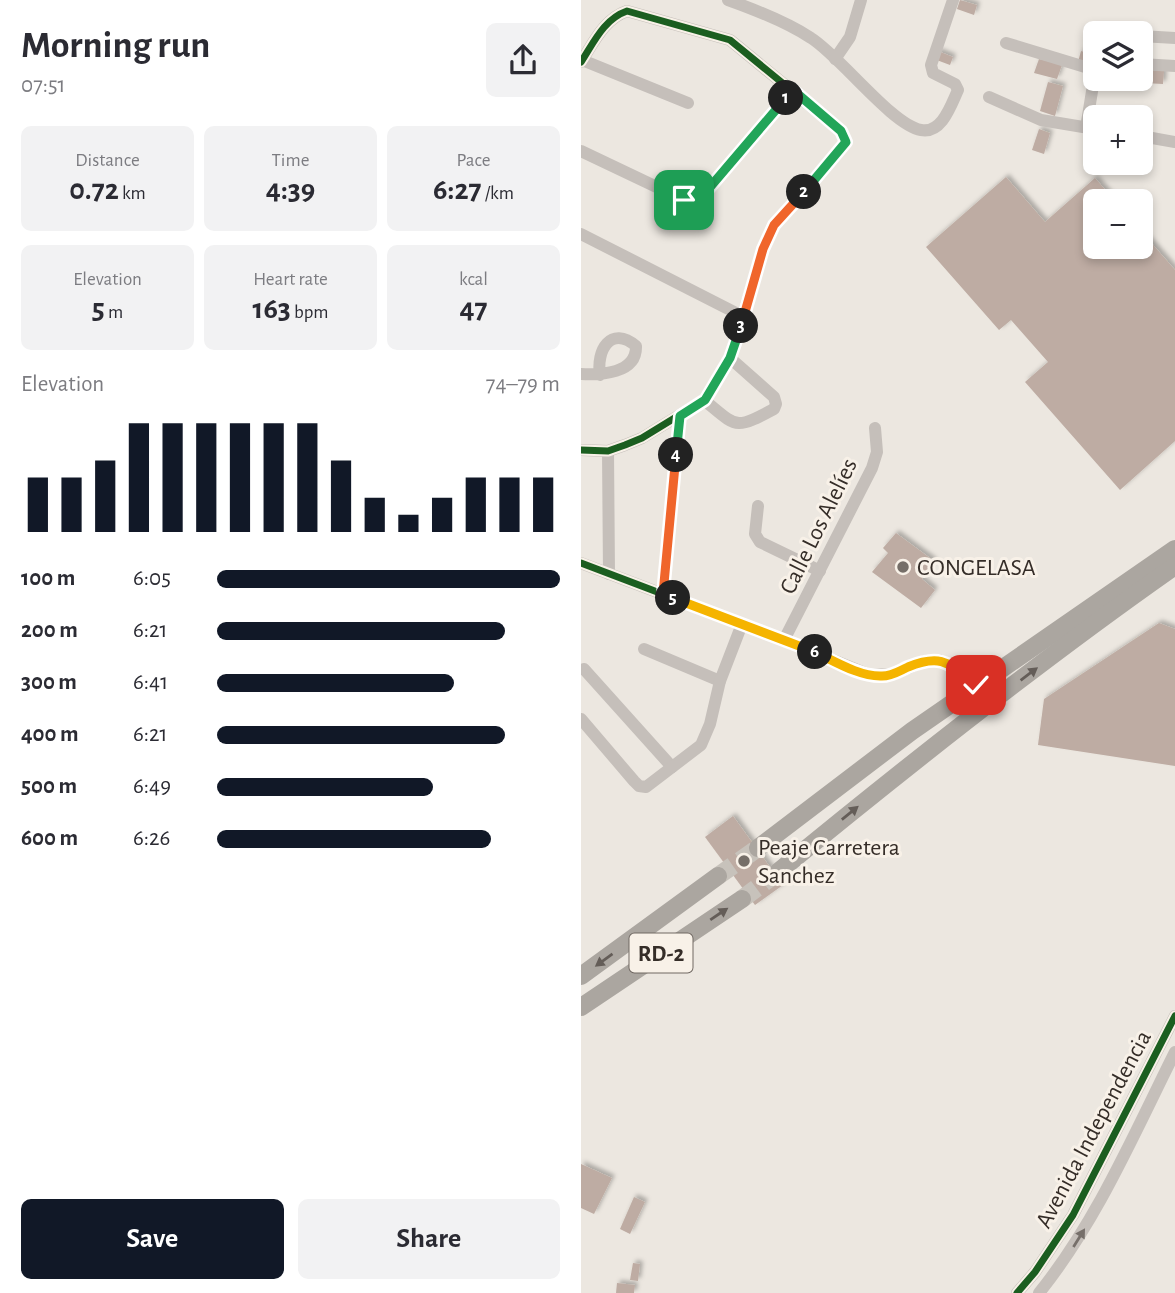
<!DOCTYPE html>
<meta charset="utf-8">
<style>
:root{--surface:#fff;--page:#f2f2f3;--text:#2b2b33;--muted:#7c7c81;--accent:#111827}
body{margin:0;font-family:"Alegreya Sans",sans-serif;background:var(--page);color:var(--text);height:100vh;display:flex;flex-direction:column;font-size:26px;white-space:nowrap}
*{box-sizing:border-box;margin:0}
p{font-size:23px;color:var(--muted)}
.icon{flex:none;width:38px;height:38px;fill:none;stroke:currentColor;stroke-width:2;stroke-linecap:round;stroke-linejoin:round}
.map{position:relative;flex:1;overflow:hidden}
.drawer{display:flex;flex-direction:column;background:var(--surface);width:581px}
.drawer>*{flex:none}
.controls{position:absolute;left:502px;top:21px;display:grid;gap:14px}
.controls a{display:grid;place-items:center;width:70px;height:70px;border-radius:10px;background:var(--surface);box-shadow:0 4px 10px #0003;font-size:35px}
.pin{position:absolute;display:grid;place-items:center;width:60px;height:60px;color:#fff;margin:-30px;border-radius:14px;box-shadow:0 4px 10px #0006}
.km{position:absolute;width:35px;height:35px;margin:-18px;border-radius:50%;background:#222;color:#fff;font-size:19px;line-height:35px;text-align:center}
.round{display:grid;place-items:center;flex:none;width:74px;height:74px;border-radius:10px;background:var(--page)}
.head{display:flex;align-items:center;justify-content:space-between;height:119px;padding:0 21px}
h1{font-size:38px;font-weight:700;line-height:52px}
.stats{display:grid;grid-template-columns:repeat(3,1fr);gap:10px;height:119px;padding:7px 21px}
.stats div{display:grid;align-content:center;border-radius:10px;background:var(--page);text-align:center}
.stats b{font-size:30px;font-weight:700}
.stats small{font-size:19px;font-weight:400}
.stats p{font-size:19px}
.chart{height:196px;padding:14px 21px}
.chart p{display:flex;justify-content:space-between}
.chart svg{width:100%;height:126px;margin-top:7px;stroke:var(--accent);stroke-width:6}
.cta{display:flex;gap:14px;margin-top:auto;padding:14px 21px}
.cta a{flex:1;height:80px;border-radius:10px;background:var(--accent);color:#fff;font-size:28px;font-weight:700;line-height:80px;text-align:center}
.cta a+a{background:var(--page);color:var(--text)}
ul{padding:0 21px;list-style:none;font-size:23px}
li{display:grid;grid-template-columns:112px 84px 1fr;align-items:center;height:52px}
li i{height:18px;border-radius:9px;background:var(--accent)}
main{display:flex;flex:1;min-height:0}
.map>svg:first-child{display:block}
.building{fill:#beaca3;filter:url(#shadow)}
.lines{fill:none;stroke-linecap:round;stroke-linejoin:round}
.highway-tunnel{stroke:#c7c2bb;stroke-width:18;stroke-dasharray:18 9;stroke-linecap:butt}
.minor{stroke:#c5bfba;stroke-width:12}
.highway{stroke:#aba6a0;stroke-width:18}
.cycleway-casing{stroke:#f8f1e8;stroke-width:11}
.cycleway{stroke:#1b5e20;stroke-width:7}
.oneway{fill:#645d58}
.oneway2{fill:#766f6a}
.split-1-casing{stroke:#fff;stroke-width:14}
.split-2-casing{stroke:#fff;stroke-width:14}
.split-3-casing{stroke:#fff;stroke-width:14}
.split-4-casing{stroke:#fff;stroke-width:14}
.split-5-casing{stroke:#fff;stroke-width:14}
.split-6-casing{stroke:#fff;stroke-width:14}
.split-7-casing{stroke:#fff;stroke-width:14}
.split-1{stroke:#22a559;stroke-width:9}
.split-2{stroke:#22a559;stroke-width:9}
.split-3{stroke:#f0652b;stroke-width:9}
.split-4{stroke:#22a559;stroke-width:9}
.split-5{stroke:#f0652b;stroke-width:9}
.split-6{stroke:#f5b400;stroke-width:9}
.split-7{stroke:#f5b400;stroke-width:9}
.poi-dot{fill:#756e68;stroke:#f8f1e8;stroke-width:2.5}
.labels{text-anchor:middle;stroke-width:6;stroke-linejoin:round;paint-order:stroke}
.shield{fill:#f8f1e8;stroke:#706862;stroke-width:2}
.shield-label{font-size:23px;font-weight:bold;fill:#352d28}
.street-label{font-size:24px;fill:#352d28;stroke:#f8f1e8}
.poi-label{font-size:24px;fill:#352d28;stroke:#f8f1e8;text-anchor:start}
</style>
<main>
<section class="drawer">
<div class="head"><div><h1>Morning run</h1><p>07:51</p></div><a class="round"><svg class="icon" aria-label="share" viewBox="0 0 24 24"><path d="M12 15V3M7 8l5-5 5 5M5 13v7h14v-7"/></svg></a></div>
<div class="stats">
<div><p>Distance</p><b>0.72<small> km</small></b></div>
<div><p>Time</p><b>4:39</b></div>
<div><p>Pace</p><b>6:27<small> /km</small></b></div>
</div>
<div class="stats">
<div><p>Elevation</p><b>5<small> m</small></b></div>
<div><p>Heart rate</p><b>163<small> bpm</small></b></div>
<div><p>kcal</p><b>47</b></div>
</div>
<div class="chart"><p><span>Elevation</span>74–79 m</p>
<svg viewBox="0 0 160 44" preserveAspectRatio="none"><path d="M5 44V25M15 44V25M25 44V19M35 44V6M45 44V6M55 44V6M65 44V6M75 44V6M85 44V6M95 44V19M105 44V32M115 44V38M125 44V32M135 44V25M145 44V25M155 44V25"/></svg>
</div>
<ul>
<li><b>100 m</b>6:05<i style="width:100%"></i></li>
<li><b>200 m</b>6:21<i style="width:84%"></i></li>
<li><b>300 m</b>6:41<i style="width:69%"></i></li>
<li><b>400 m</b>6:21<i style="width:84%"></i></li>
<li><b>500 m</b>6:49<i style="width:63%"></i></li>
<li><b>600 m</b>6:26<i style="width:80%"></i></li>
</ul>
<div class="cta"><a>Save</a><a>Share</a></div>
</section>
<div class="map">
<svg width="594" height="1293" viewBox="0 0 594 1293">
<defs>
<filter id="shadow"><feDropShadow dx="3" dy="-3" stdDeviation="2" flood-color="#0004"/></filter>
</defs>
<rect width="100%" height="100%" fill="#ece7e0"/>
<!-- building -->
<g class="building">
<polygon points="379,0 396,5 393,15 376,9"/>
<polygon points="357,51 372,57 369,65 353,59"/>
<polygon points="500,51 513,55 510,65 497,62"/>
<polygon points="458,59 481,65 476,79 453,73"/>
<polygon points="564,70 583,71 582,84 563,83"/>
<polygon points="467,82 482,86 474,116 459,111"/>
<polygon points="458,129 469,133 463,154 451,150"/>
<polygon points="425,177 464,222 514,178 534,201 514,201 514,247 560,247 560,231 594,270 594,441 539,490 444,382 467,362 430,320 418,330 345,247"/>
<polygon points="315,533 353,561 341,579 354,590 340,608 291,572 307,553 302,548"/>
<polygon points="578,623 594,629 594,766 457,745 463,699"/>
<polygon points="152,816 202,885 174,905 124,837"/>
<polygon points="0,1164 31,1178 13,1214 0,1208"/>
<polygon points="53,1197 64,1202 49,1234 39,1229"/>
<polygon points="52,1263 59,1264 57,1281 49,1280"/>
<polygon points="36,1283 54,1285 53,1293 35,1293"/>
</g>
<g class="lines">
<!-- highway-tunnel -->
<g class="highway-tunnel">
<polyline points="137,876 177,848"/>
<polyline points="161,899 197,872"/>
</g>
<!-- minor -->
<g class="minor">
<path d="M147 0C175 10 206 22 230 38 259 56 311 125 340 130 361 134 370 105 377 90L374 84 352 73 350 65 372 0"/>
<polyline points="560,36 594,38"/>
<polyline points="425,43 514,70"/>
<polyline points="254,59 269,37 280,0"/>
<polyline points="1,60 107,103"/>
<path d="M0 62C13 42 23 19 46 11L149 40 260 131 265 142 193 225 182 249 149 358 123 400 61 438 44 445 27 451 0 450"/>
<polyline points="560,64 594,66"/>
<polyline points="408,97 460,120 514,129"/>
<polyline points="505,128 514,73"/>
<polyline points="560,136 594,142"/>
<polyline points="0,151 103,200 109,202 118,200 212,90"/>
<polyline points="0,234 163,317"/>
<path d="M0 374C19 375 56 374 55 346 30 325 15 350 19 375"/>
<path d="M123 400C157 428 153 430 193 409L195 404 193 397 149 358"/>
<polyline points="27,451 28,574"/>
<polyline points="177,506 174,534 179,542 239,571"/>
<polyline points="0,563 203,640 289,675 313,674 344,661 358,660 367,664 395,685"/>
<polyline points="82,594 99,416"/>
<polyline points="203,640 291,468 296,452 294,428"/>
<polyline points="63,649 139,681"/>
<polyline points="3,669 91,767"/>
<polyline points="0,719 53,781 58,786 65,787 120,745 129,724 139,681 161,624"/>
<polyline points="436,1293 454,1272 492,1215 594,1016"/>
<path d="M458 1293C516 1221 553 1134 594 1052"/>
</g>
<!-- highway -->
<g class="highway">
<polyline points="177,848 331,731 594,549"/>
<path d="M197 872C326 766 457 662 594 566"/>
<polyline points="0,976 137,876"/>
<polyline points="0,1007 161,899"/>
</g>
<!-- cycleway casing -->
<g class="cycleway-casing">
<g id="cycleway">
<path d="M0 62C13 42 23 19 46 11L149 40 260 131 265 142 193 225 182 249 149 358 123 400 61 438 44 445 27 451 0 450"/>
<polyline points="0,563 203,640 289,675 313,674 344,661 358,660 367,664 395,685"/>
<polyline points="436,1293 454,1272 492,1215 594,1016"/>
</g>
</g>
<!-- cycleway -->
<use href="#cycleway" class="cycleway"/>
</g>
<!-- one-way arrows -->
<defs><path id="oneway-solid" d="M-6-.8H1V-3.2L6.5 0L1 3.2V.8H-6Z" transform="scale(1.75)"/></defs>
<g class="oneway">
<use href="#oneway-solid" transform="translate(448 674) rotate(-37)"/>
<use href="#oneway-solid" transform="translate(269 813) rotate(-39)"/>
<use href="#oneway-solid" transform="translate(138 914) rotate(-34)"/>
<use href="#oneway-solid" transform="translate(23 960) rotate(144)"/>
</g>
<use class="oneway2" href="#oneway-solid" transform="translate(498 1238) rotate(-58)"/>
<g class="lines">
<!-- split-1 casing -->
<g class="split-1-casing">
<polyline id="split-1" points="103,200 108,202 118,200 205,98"/>
</g>
<!-- split-2 casing -->
<g class="split-2-casing">
<polyline id="split-2" points="205,98 212,90 260,131 265,142 223,192"/>
</g>
<!-- split-3 casing -->
<g class="split-3-casing">
<polyline id="split-3" points="160,326 182,249 193,225 223,192"/>
</g>
<!-- split-4 casing -->
<g class="split-4-casing">
<polyline id="split-4" points="95,455 99,416 124,400 149,358 160,326"/>
</g>
<!-- split-5 casing -->
<g class="split-5-casing">
<polyline id="split-5" points="92,598 82,594 95,455"/>
</g>
<!-- split-6 casing -->
<g class="split-6-casing">
<polyline id="split-6" points="92,598 234,652"/>
</g>
<!-- split-7 casing -->
<g class="split-7-casing">
<path id="split-7" d="M234 652C253 661 279 677 301 676 311 676 318 671 327 667 362 653 368 664 395 685"/>
</g>
<!-- split-1 -->
<use href="#split-1" class="split-1"/>
<!-- split-2 -->
<use href="#split-2" class="split-2"/>
<!-- split-3 -->
<use href="#split-3" class="split-3"/>
<!-- split-4 -->
<use href="#split-4" class="split-4"/>
<!-- split-5 -->
<use href="#split-5" class="split-5"/>
<!-- split-6 -->
<use href="#split-6" class="split-6"/>
<!-- split-7 -->
<use href="#split-7" class="split-7"/>
</g>
<!-- markers -->
<g class="poi-dot">
<circle cx="322" cy="567" r="7"/>
<circle cx="163" cy="861" r="7"/>
</g>
<g class="labels">
<!-- shield labels -->
<rect class="shield" x="48.5" y="933.5" width="63" height="39" rx="5"/>
<g class="shield-label">
<text x="80" y="961">RD-2</text>
</g>
<!-- street labels -->
<g class="street-label">
<text transform="translate(237 526) rotate(-64)" y="8">Calle Los Alelíes</text>
<text transform="translate(512 1129) rotate(-62)" y="8">Avenida Independencia</text>
</g>
<!-- poi labels -->
<g class="poi-label">
<text x="336" y="575">CONGELASA</text>
<text x="177" y="855">Peaje Carretera<tspan x="177" dy="28">Sanchez</tspan></text>
</g>
</g>
</svg>
<div class="controls">
<a><svg class="icon" aria-label="layers" viewBox="0 0 24 24"><path d="M12 4l9 5-9 5-9-5zM3 14l9 5 9-5"/></svg></a>
<a>+</a>
<a>−</a>
</div>
<div class="pin" style="left:103px;top:200px;background:#1e9e55"><svg class="icon" aria-label="arrive" viewBox="0 0 24 24"><path d="M6 21V4h12l-3 4 3 4H6"/></svg></div>
<div class="pin" style="left:395px;top:685px;background:#d93025"><svg class="icon" aria-label="check" viewBox="0 0 24 24"><path d="M5 12l5 5 9-10"/></svg></div>
<b class="km" style="left:205px;top:98px">1</b>
<b class="km" style="left:223px;top:192px">2</b>
<b class="km" style="left:160px;top:326px">3</b>
<b class="km" style="left:95px;top:455px">4</b>
<b class="km" style="left:92px;top:598px">5</b>
<b class="km" style="left:234px;top:652px">6</b>
</div>
</main>
